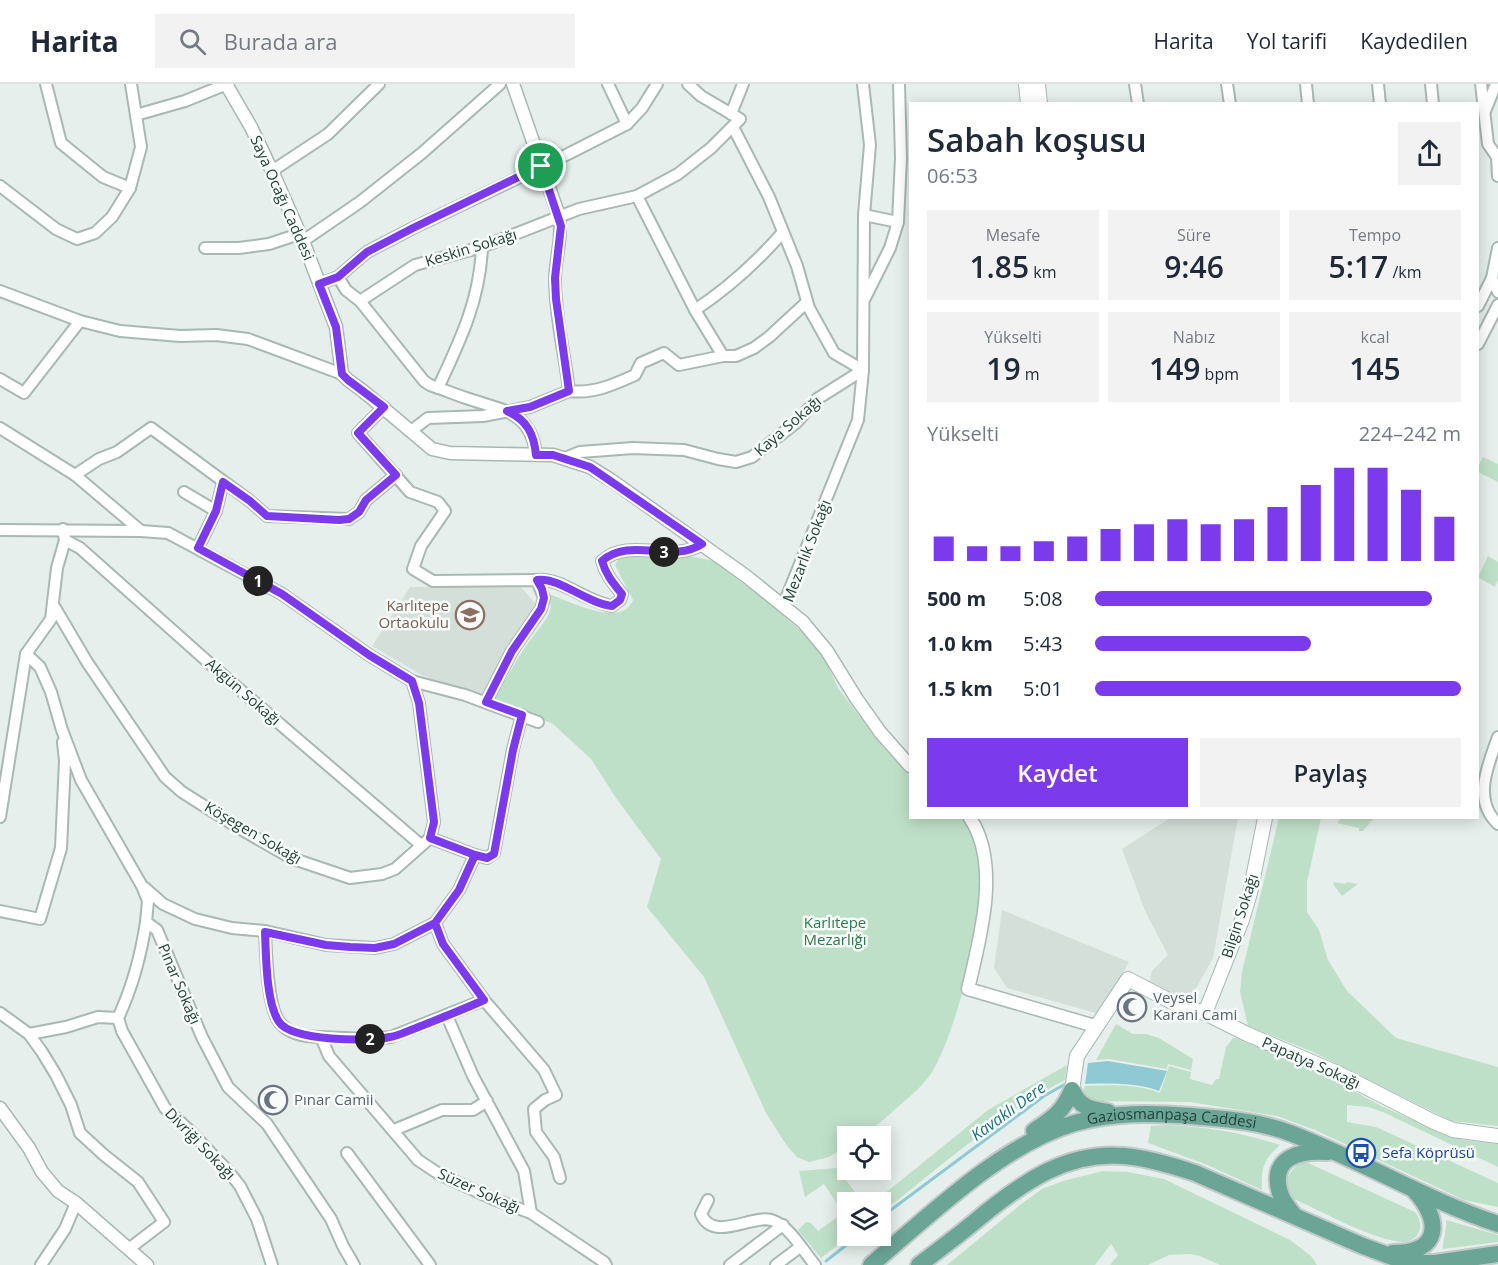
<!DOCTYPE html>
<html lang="tr">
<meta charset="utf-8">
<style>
:root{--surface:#fff;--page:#f2f2f3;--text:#1f2937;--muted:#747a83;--line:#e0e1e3;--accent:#7c3aed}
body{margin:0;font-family:"Open Sans",sans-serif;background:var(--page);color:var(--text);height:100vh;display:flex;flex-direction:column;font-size:22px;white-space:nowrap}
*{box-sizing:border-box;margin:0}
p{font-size:20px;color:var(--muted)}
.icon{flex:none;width:33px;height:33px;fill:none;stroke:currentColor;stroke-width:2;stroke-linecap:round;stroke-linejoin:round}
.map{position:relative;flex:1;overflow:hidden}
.details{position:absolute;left:909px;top:18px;width:570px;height:717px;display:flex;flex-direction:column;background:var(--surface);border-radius:0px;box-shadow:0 3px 15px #0003}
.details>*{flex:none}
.controls{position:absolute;left:837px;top:1042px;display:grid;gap:12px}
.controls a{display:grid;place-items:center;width:54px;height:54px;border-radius:0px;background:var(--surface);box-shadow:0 3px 15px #0003;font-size:30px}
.pin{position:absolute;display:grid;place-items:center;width:51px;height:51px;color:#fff;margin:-26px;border:3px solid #fff;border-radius:50%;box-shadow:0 2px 6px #0007}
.km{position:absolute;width:30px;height:30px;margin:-15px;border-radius:50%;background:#222;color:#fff;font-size:16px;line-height:30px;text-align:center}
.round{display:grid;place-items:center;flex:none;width:63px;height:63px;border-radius:0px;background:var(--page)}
.headline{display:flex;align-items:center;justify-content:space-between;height:102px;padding:0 18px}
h1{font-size:33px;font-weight:600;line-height:45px}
.metrics{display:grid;grid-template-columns:repeat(3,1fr);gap:9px;height:102px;padding:6px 18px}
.metrics div{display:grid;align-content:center;border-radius:0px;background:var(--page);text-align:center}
.metrics b{font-size:30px;font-weight:600}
.metrics small{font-size:16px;font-weight:400}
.metrics p{font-size:16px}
.chart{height:168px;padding:12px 18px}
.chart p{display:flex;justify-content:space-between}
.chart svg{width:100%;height:108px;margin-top:6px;stroke:var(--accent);stroke-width:6}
.button{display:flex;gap:12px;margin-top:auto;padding:12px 18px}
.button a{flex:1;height:69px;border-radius:0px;background:var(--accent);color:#fff;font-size:24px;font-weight:600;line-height:69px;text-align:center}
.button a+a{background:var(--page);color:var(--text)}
ul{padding:0 18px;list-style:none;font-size:20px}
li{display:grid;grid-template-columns:96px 72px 1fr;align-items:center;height:45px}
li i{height:15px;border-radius:8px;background:var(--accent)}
header{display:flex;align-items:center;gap:36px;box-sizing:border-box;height:84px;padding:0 30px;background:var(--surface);border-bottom:2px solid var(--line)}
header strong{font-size:28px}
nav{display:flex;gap:33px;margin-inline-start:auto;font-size:21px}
.search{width:420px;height:54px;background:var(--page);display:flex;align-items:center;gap:15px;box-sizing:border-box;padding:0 21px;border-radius:0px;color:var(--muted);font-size:22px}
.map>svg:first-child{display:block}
.built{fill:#d4dfda}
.green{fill:#bfe0c8}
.water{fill:#8ec9d4}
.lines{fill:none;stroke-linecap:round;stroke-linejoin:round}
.stream{stroke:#8ec9d4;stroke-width:3}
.minor-casing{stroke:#a8b8b2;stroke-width:14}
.tertiary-casing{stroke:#a8b8b2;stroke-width:15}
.secondary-casing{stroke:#a4bbb3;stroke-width:16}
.primary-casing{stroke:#c2cac8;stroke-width:20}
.minor{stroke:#fff;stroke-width:10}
.tertiary{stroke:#fff;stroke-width:12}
.secondary{stroke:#fff;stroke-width:14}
.primary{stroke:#6aa596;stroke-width:16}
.route-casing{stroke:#fff;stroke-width:12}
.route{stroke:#7c3aed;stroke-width:8}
.labels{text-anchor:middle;stroke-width:5;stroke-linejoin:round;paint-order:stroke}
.street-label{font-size:15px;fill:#24423a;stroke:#f7fbf9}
.education-label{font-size:15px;fill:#785e54;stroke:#f7fbf9;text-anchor:end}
.park-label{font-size:15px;fill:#2d7a4b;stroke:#f7fbf9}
.worship-label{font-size:15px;fill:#5b616d;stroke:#f7fbf9;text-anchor:start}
.transit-label{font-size:15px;fill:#164399;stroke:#f7fbf9;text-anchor:start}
.water-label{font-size:16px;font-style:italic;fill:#1c6f80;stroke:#f7fbf9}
</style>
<header>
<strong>Harita</strong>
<div class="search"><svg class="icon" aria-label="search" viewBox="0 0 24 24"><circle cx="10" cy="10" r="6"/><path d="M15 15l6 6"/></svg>Burada ara</div>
<nav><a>Harita</a><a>Yol tarifi</a><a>Kaydedilen</a></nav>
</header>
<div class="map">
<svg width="1498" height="1181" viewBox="0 0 1498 1181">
<rect width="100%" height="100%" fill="#e6efeb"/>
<!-- built -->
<g class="built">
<polygon points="520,502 536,520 484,615 422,591 372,562 410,503"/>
<polygon points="1170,734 1238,734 1213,874 1194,908 1183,914 1149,900 1152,887 1168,871 1145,827 1122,765"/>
<polygon points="1002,826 1129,878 1099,930 1007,904 994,884"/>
</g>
<!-- green -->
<g class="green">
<polygon points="1483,373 1498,380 1498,398 1478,388 1478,383"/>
<path d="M636 469 694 473 714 477 778 527 801 547 825 575 838 604 881 661 910 691V734H963C967 741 973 749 976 757 995 803 958 946 932 988 922 1004 904 1017 890 1030 877 1041 865 1053 848 1053L847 1061 829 1073 809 1078 797 1073 787 1062 766 1029 704 893 647 823 661 775 616 714 591 675 553 640 494 615 523 566 547 534 551 524 549 510C569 517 622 545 633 516L615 481 620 473Z"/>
<polygon points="1488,472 1498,478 1498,496 1495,503 1478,493"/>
<polygon points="1279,734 1321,734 1307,798 1307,828 1319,846 1328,876 1347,907 1396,954 1498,983 1498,1042 1451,1037 1313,968 1248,942 1240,908 1242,888"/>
<polygon points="1341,734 1374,734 1363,747 1359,747 1359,744 1337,739"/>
<polygon points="1334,798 1345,800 1347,798 1358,800 1342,812 1333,800"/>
<polygon points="1116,940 1133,950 1146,950 1159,954 1193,975 1191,986 1168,980 1167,985 1109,975 1096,976"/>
<path d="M1233 954H1236L1323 990 1381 1022 1447 1051 1463 1056 1498 1060V1083L1383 1028 1368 1023 1347 1021V1038L1376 1043 1498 1099V1123L1464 1116 1315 1046 1277 1032 1190 1018 1094 1017 1087 1016C1084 1011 1082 1007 1085 1002 1109 1001 1137 1000 1160 1009L1169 982 1191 988 1190 995 1212 1001 1216 995H1219L1226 963Z"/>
<path d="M1067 981 1065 996C998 1031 940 1083 881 1129L880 1119H873L988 1026Z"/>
<path d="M1166 1041C1204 1042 1244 1049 1280 1061 1263 1076 1261 1084 1262 1106L1205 1080 1148 1059 1151 1042Z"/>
<path d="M1302 1079H1308L1415 1128C1419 1133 1421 1138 1420 1145 1418 1153 1411 1158 1403 1158 1375 1157 1321 1127 1294 1115 1281 1103 1287 1086 1302 1079Z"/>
<polygon points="837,1084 863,1119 848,1119 848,1152 850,1152 821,1174 798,1146 806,1138 811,1139 818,1147 843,1129 824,1100 805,1113 799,1087"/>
<polygon points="1103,1087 1128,1088 1164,1095 1290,1156 1311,1172 1317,1181 1220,1181 1200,1172 1191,1170 1169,1171 1148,1181 1110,1181 1118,1171 1111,1160 1095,1181 947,1181 1020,1121 1042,1105 1063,1097"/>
<path d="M1446 1136 1498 1151V1158L1443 1165C1442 1158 1447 1146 1446 1136Z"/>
</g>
<!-- water -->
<path class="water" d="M1108 977 1167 987 1159 1007C1140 999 1106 999 1085 1000L1088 979Z"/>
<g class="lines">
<!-- stream -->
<g class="stream">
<polyline points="880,1134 1044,1012 1069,998"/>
<polyline points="826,1177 858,1152"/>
</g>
<!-- minor casing -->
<g class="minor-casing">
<g id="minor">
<polyline points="46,0 61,59 103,93 130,104"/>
<polyline points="608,0 627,40"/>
<polyline points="1135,0 1138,20"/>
<polyline points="1227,0 1230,20"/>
<polyline points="1306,0 1308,20"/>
<polyline points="1378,0 1380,20"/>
<polyline points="1431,0 1433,20"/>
<polyline points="1481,0 1488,60 1497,73 1498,92"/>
<polyline points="1485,27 1496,0"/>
<polyline points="731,30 743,0"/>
<polyline points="136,31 185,17 227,0"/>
<polyline points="733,43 769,113 797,182 809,224 834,269 863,286"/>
<polyline points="272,87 328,50 379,0"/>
<polyline points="0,102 56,145 77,155 95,149 112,133 130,104 141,63 131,0"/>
<polyline points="637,112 695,226 723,272"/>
<polyline points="864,131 898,138"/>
<polyline points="303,157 360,118 422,69 500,0"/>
<polyline points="205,164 239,164 269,160 299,150"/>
<polyline points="338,193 367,168 413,144 568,70 627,40 642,24 657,0"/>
<polyline points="1492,194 1498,208"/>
<path d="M319 200 338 193 346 206 360 217 424 297 430 301C442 305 454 310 466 314 501 326 532 327 536 371"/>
<polyline points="0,207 80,237 120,247 180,252 216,251 248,255 342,290"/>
<polyline points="865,214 890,164 898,138 901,74 899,0"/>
<polyline points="360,217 415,181 482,163 579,125 637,112 678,90 711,64 740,35 701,12 688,0"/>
<polyline points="1478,222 1492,194 1498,164"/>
<path d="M695 226C728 204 757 178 783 148"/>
<polyline points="1478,260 1498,221"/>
<polyline points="0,295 24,309 80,237"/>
<path d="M438 304C460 257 480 216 482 163"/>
<path d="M569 307C593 310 613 301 635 291L641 279 664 269 679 281 723 272H736L754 264 769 253 807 218"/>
<polyline points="384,323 358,349 410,408 438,418 445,427 421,462 413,485 433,497 537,496 544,514 541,525 512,567 486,618"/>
<polyline points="0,344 75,391 141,447 168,449 282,510 369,571 412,597 419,619 434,738 430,754 395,785 382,790 350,794 291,774 239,744 182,708 165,693 87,578 54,522"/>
<path d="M411 347 428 334 483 332 530 323 569 307C565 270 555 233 555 196 555 174 563 154 559 132"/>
<polyline points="565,374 580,368 633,364 684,366 718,375 736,378 752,373 797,338 817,315 863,286"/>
<polyline points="75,391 99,375 117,368 151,344 250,417 267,432 349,435 359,428 366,416 396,391"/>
<polyline points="184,408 216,427"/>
<polyline points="0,446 141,447"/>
<polyline points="65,456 80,464 217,586 421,761"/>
<polyline points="198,464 216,427 223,398"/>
<path d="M537 496C560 493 586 518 612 522L620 516 622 510C613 499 606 491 602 477 630 452 673 480 702 460"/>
<polyline points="783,522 858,336 863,286 864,131 870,61 863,0"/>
<polyline points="26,570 40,583 51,608 62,646 81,696 142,802 148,817 146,838 157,846 202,953 228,1003 267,1040 331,1135 343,1162 354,1181"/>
<polyline points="412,597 465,611 538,638"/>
<path d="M1498 653C1488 681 1472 716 1498 740"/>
<polyline points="0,733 26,570 51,535 57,484 65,456 63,445"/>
<polyline points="430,754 475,771 487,774 494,769 513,665 522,631"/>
<polyline points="145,804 163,820 195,835 232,844 265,847 326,861 375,864 394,860 435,839 459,806 475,771"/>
<polyline points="0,827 40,835 61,764 65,677 63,658"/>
<path d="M146 838C141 871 132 904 118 934L122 947 165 1024 190 1047 229 1088 240 1102 257 1135 272 1181"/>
<polyline points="435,839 443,860 484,916 544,986 556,1011 545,1016 534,1025 536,1048 554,1073 560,1094"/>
<path d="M265 847C266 868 267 927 281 940 291 951 307 953 321 953L329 972 418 1076 439 1090 493 1115 531 1129 604 1178 606 1181"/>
<polyline points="0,929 29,950 42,968 56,991 71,1021 80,1049 104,1071 138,1098 164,1138 130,1164"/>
<polyline points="447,932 473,992 524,1087 531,1129"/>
<polyline points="29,950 66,943 98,933 118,934"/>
<polyline points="321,953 368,955 391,953 484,916"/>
<polyline points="394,1046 442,1026 473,1026 487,1017"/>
<polyline points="347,1069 430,1181"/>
<path d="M708 1116 701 1130C714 1160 754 1128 774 1137 791 1144 803 1167 815 1181"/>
<polyline points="41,1181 65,1145 76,1119"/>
<polyline points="730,1181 783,1141"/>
<polyline points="776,1181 800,1163"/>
</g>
</g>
<!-- tertiary casing -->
<g class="tertiary-casing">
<g id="tertiary">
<polyline points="226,0 251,43 272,87 303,157 336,243 342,290 348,296 363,307 432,365 450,369 553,371 590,383 611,396 746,492 803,538 827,567 856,614 880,648 910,682"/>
<polyline points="513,0 559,132"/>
<path d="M970 734C1001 780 980 855 968 905L1095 942"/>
<polyline points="0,1024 29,1064 42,1088 58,1107 76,1119 147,1181"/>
</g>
</g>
<!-- secondary casing -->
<g class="secondary-casing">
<g id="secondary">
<polyline points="1026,0 1028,20"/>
<polyline points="1038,0 1040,20"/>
<polyline points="1205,929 1242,836 1250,809 1265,734"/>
<polyline points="1072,1006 1077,972 1128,895 1176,920 1205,929 1247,950 1340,990 1432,1037 1453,1046 1498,1052"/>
</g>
</g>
<!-- primary casing -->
<g class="primary-casing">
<g id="primary">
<path d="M1034 1047C1053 1034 1063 1028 1072 1006 1080 1024 1090 1025 1108 1028"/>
<path d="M1293 1130C1288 1123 1282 1117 1280 1109 1269 1073 1300 1066 1328 1068"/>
<path d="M1393 1169C1441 1169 1442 1136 1414 1106"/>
<path id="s1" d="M871 1181C929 1132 1002 1060 1075 1039 1113 1028 1152 1029 1192 1032 1224 1035 1259 1037 1290 1049 1361 1076 1426 1116 1498 1140"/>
<path d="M919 1181C941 1164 963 1148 984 1130 1025 1097 1068 1067 1124 1072 1148 1074 1171 1081 1195 1089L1363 1162 1398 1175 1416 1179H1435L1498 1170"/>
</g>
</g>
<!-- minor -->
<use href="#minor" class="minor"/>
<!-- tertiary -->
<use href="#tertiary" class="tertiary"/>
<!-- secondary -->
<use href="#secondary" class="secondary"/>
<!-- primary -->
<use href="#primary" class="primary"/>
</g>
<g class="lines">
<!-- route casing -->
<g class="route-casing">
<path id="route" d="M541 82 413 144 367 168 338 193 319 200 336 243 342 290 348 296 384 323 358 349 396 391 366 416 359 428 349 435 339 436 267 432 250 417 223 398 216 427 198 464 282 510 369 571 412 597 419 619 434 738 430 754 475 771 459 806 435 839 394 860 375 864 350 863 326 861 265 848C266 871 266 919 279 938 292 957 368 958 390 953 399 952 407 947 416 944 439 935 462 926 484 916L443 860 435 839 459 806 475 771 487 774 494 770 513 666 522 631 486 618 512 567 541 525 544 514 542 505 537 496C560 493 586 519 612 522L620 516 622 510C613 499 606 491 602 477 630 452 672 480 702 460L590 383 553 371H536C534 350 527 336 507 327L530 323 569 307 556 215 555 194 561 142 541 82"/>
</g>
<!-- route -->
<use href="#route" class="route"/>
</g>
<!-- icons -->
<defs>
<g id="school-ring" transform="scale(1.5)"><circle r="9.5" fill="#f7fbf9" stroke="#8d6e63" stroke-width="1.5"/><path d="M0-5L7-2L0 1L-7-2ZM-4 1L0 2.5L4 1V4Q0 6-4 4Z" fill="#8d6e63"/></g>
<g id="mosque-ring" transform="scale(1.5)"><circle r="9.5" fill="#f7fbf9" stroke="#6b7280" stroke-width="1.5"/><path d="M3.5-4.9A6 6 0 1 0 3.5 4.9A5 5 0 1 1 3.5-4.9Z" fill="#6b7280"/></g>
<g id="bus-ring" transform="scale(1.5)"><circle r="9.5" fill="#f7fbf9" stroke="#1a4fb4" stroke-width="1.5"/><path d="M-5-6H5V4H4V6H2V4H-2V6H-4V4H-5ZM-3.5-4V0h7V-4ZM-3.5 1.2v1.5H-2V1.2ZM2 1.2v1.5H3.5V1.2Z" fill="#1a4fb4"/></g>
</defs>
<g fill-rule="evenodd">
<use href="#school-ring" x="470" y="531"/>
<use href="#mosque-ring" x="1132" y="923"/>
<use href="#mosque-ring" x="273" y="1016"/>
<use href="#bus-ring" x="1361" y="1069"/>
</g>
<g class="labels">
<!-- street labels -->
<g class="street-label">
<text transform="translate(282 114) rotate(66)" y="5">Saya Ocağı Caddesi</text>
<text transform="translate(471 164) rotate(-17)" y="5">Keskin Sokağı</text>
<text transform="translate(788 342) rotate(-41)" y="5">Kaya Sokağı</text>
<text transform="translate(807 467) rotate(-69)" y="5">Mezarlık Sokağı</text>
<text transform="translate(243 608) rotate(41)" y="5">Akgün Sokağı</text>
<text transform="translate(253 749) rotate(30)" y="5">Köşegen Sokağı</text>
<text transform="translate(1240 832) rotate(-72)" y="5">Bilgin Sokağı</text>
<text transform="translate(179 900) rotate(67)" y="5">Pınar Sokağı</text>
<text transform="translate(1311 979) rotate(24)" y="5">Papatya Sokağı</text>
<text dy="5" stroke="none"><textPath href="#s1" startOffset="348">Gaziosmanpaşa Caddesi</textPath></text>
<text transform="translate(200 1060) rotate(46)" y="5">Divriği Sokağı</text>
<text transform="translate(479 1107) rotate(24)" y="5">Süzer Sokağı</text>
</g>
<!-- education labels -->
<g class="education-label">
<text x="449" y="527">Karlıtepe<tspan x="449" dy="17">Ortaokulu</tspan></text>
</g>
<!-- park labels -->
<g class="park-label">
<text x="835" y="844">Karlıtepe<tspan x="835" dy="17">Mezarlığı</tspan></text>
</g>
<!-- worship labels -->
<g class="worship-label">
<text x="1153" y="919">Veysel<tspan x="1153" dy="17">Karani Cami</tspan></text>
<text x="294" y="1021">Pınar Camii</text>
</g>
<!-- transit labels -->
<g class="transit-label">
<text x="1382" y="1074">Sefa Köprüsü</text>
</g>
<!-- water labels -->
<g class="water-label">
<text transform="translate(1008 1027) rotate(-36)" y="6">Kavaklı Dere</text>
</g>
</g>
</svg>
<div class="controls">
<a><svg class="icon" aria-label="locate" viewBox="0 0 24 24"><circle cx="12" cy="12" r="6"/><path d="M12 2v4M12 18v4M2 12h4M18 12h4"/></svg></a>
<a><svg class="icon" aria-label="layers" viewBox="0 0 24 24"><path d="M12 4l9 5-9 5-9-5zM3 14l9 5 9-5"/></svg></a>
</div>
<div class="pin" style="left:541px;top:82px;background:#1e9e55"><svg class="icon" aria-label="arrive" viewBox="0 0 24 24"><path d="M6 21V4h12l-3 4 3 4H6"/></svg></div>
<b class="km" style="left:258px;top:497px">1</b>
<b class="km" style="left:370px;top:955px">2</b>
<b class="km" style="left:664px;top:468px">3</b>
<section class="details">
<div class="headline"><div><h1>Sabah koşusu</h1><p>06:53</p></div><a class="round"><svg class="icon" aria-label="share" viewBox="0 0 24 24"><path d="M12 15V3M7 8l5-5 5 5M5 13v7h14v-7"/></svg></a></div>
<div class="metrics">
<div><p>Mesafe</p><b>1.85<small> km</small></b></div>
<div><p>Süre</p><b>9:46</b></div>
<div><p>Tempo</p><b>5:17<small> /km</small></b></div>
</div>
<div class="metrics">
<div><p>Yükselti</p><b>19<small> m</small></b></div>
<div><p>Nabız</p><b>149<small> bpm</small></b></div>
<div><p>kcal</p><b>145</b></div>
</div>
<div class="chart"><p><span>Yükselti</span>224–242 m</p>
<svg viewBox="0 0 160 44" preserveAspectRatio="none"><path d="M5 44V34M15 44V38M25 44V38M35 44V36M45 44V34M55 44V31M65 44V29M75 44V27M85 44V29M95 44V27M105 44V22M115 44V13M125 44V6M135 44V6M145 44V15M155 44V26"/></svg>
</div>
<ul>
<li><b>500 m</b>5:08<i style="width:92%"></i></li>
<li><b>1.0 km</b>5:43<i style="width:59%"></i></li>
<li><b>1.5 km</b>5:01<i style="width:100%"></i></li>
</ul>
<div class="button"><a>Kaydet</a><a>Paylaş</a></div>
</section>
</div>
